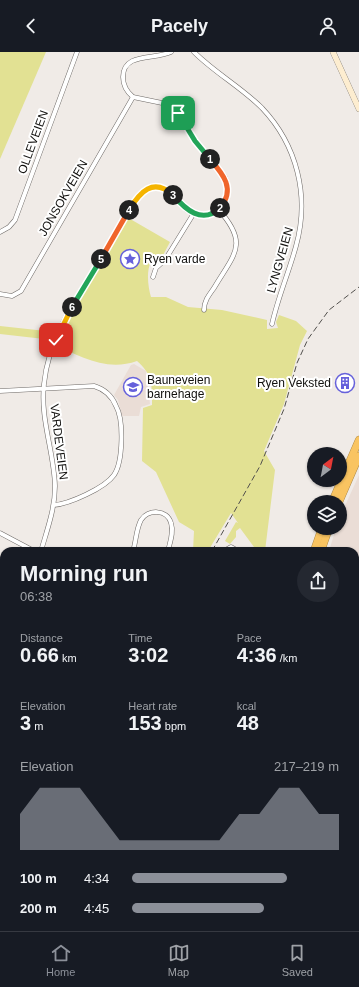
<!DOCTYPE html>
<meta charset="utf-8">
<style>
:root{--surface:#171b24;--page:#242831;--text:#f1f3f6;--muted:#9ea1a6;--line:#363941;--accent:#8c9099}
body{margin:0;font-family:Helvetica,sans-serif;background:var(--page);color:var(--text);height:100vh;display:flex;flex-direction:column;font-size:15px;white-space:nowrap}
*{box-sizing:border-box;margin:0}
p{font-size:13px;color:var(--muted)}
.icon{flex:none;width:22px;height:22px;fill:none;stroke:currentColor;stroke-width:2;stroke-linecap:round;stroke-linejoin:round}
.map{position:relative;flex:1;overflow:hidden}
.sheet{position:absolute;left:0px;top:495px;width:359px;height:384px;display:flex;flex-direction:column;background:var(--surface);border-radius:12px 12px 0 0;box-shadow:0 1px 3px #0004}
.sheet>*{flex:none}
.needle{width:26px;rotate:32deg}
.buttons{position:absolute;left:307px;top:395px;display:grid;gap:8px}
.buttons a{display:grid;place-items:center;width:40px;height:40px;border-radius:50%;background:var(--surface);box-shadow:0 1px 3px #0004;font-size:20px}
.pin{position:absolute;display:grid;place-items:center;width:34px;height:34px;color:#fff;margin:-17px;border-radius:8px;box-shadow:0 2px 6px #0006}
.km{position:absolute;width:20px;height:20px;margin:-10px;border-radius:50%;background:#222;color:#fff;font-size:11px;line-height:20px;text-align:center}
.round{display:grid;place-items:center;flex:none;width:42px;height:42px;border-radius:21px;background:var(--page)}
.overview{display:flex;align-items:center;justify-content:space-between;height:68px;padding:0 20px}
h1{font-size:22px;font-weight:800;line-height:30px}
.metrics{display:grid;grid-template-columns:repeat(3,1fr);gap:6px;height:68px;padding:4px 20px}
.metrics div{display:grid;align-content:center}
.metrics b{font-size:20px;font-weight:800}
.metrics small{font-size:11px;font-weight:400}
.metrics p{font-size:11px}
.chart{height:112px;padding:8px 20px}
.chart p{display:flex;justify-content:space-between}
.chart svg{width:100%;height:72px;margin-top:4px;fill:var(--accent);opacity:.7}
ul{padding:0 20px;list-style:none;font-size:13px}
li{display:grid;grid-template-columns:64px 48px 1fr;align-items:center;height:30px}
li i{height:10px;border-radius:5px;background:var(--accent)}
header{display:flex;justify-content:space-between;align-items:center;height:52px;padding:0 20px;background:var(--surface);font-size:18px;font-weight:800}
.tab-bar{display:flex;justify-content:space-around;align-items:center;height:56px;border-top:1px solid var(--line);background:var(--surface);font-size:11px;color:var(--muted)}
.tab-bar a{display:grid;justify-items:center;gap:2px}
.tab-bar .on{color:var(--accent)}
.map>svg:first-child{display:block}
.built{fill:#eaddd6}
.green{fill:#e2e193}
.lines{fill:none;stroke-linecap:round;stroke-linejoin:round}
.street-casing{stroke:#6d6966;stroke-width:5}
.secondary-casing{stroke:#6d6966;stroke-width:6}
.highway-casing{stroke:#a88544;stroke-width:8}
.street{stroke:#fff;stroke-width:4}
.secondary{stroke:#fdedd0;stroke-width:5.5}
.highway{stroke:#f9c461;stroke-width:7}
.rail{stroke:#52504d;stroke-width:1;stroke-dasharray:6 3;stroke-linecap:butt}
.split-1-casing{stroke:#fff;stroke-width:8}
.split-2-casing{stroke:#fff;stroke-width:8}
.split-3-casing{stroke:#fff;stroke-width:8}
.split-4-casing{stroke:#fff;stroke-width:8}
.split-5-casing{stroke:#fff;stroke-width:8}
.split-6-casing{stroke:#fff;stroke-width:8}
.split-7-casing{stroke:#fff;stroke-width:8}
.split-1{stroke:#22a559;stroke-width:5}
.split-2{stroke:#f0652b;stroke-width:5}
.split-3{stroke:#22a559;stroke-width:5}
.split-4{stroke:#f5b400;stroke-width:5}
.split-5{stroke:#f0652b;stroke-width:5}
.split-6{stroke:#22a559;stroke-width:5}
.split-7{stroke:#f5b400;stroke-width:5}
.labels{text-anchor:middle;stroke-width:4;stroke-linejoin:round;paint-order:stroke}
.street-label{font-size:12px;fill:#12110f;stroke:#fff}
.poi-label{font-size:12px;fill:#12110f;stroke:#fff;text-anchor:start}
</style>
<header><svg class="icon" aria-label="back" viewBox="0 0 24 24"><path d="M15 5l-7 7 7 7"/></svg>Pacely<svg class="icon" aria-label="person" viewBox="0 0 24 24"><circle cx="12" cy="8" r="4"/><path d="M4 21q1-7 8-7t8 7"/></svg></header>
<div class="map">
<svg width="359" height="879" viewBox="0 0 359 879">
<rect width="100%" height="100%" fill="#f0ebe7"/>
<!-- built -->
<g class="built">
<polygon points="134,312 146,319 150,352 141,355 139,364 122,364 118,348 114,343 131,313"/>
<polygon points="359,423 359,657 355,659 355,499 329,499 336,476 340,476 340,465"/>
</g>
<!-- green -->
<g class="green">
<polygon points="0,0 46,0 0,107"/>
<path d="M125 164 170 190 160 209 151 210C146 219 148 235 151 245H166L188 255 222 258 267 268V277L278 276 276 270 279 263 296 269 307 279 300 293 284 352 264 399 275 418 265 499H257L240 476 236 479V485L230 492 225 489 236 470 238 471 231 461 208 499H193L194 479 179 470 156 420 142 409 143 356 152 353C152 333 153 323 137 309 106 320 80 304 52 292L53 288 0 282V274L55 280 54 287 69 257Z"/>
<polygon points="355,703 359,703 359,723 355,722"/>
<polygon points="0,788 4,788 4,807 0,800"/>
<polygon points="266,875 311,875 312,879 269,879"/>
</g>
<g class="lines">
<!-- street casing -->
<g class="street-casing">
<g id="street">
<path d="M194 0C215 21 241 35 262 56 297 93 310 144 296 194 289 220 278 245 272 272"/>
<polyline points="0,180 9,175 15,168 77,0"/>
<polyline points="153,225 156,216 165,208 194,161"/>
<polyline points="0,242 12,244 21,239 133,45"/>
<path d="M204 258C204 249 209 243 214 236 234 202 250 192 218 157"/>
<path d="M0 339 94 334C104 337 112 344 116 354 124 368 123 410 114 423 105 436 69 452 54 453"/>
<polyline points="0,481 34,499"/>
<path d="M41 499C47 478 55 457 55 434 54 400 40 367 44 332 49 279 86 233 112 188 120 174 134 139 151 135 169 131 176 149 187 158 202 169 220 161 226 145 229 138 228 131 225 125L195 89 176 58 162 51 133 45C127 40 123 33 123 25 123 0 155 8 171 0"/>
<path d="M133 499C136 490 136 477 141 468 148 457 167 457 171 471 174 480 170 490 168 499"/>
<polyline points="224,499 231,495 238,499"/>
<polyline points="355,724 359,725"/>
<polyline points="0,803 4,810"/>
<polyline points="359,809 359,853"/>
<polyline points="76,875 77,879"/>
<polyline points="268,875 271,879"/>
<polyline points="142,879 144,875"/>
<polyline points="210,879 210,875"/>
</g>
</g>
<!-- secondary casing -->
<g class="secondary-casing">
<g id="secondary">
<polyline points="333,0 359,57"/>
<polyline points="0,629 4,631"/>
<polyline points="355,670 359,667"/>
<polyline points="10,879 11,875"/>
</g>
</g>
<!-- highway casing -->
<g class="highway-casing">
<g id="highway">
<polyline points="332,450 359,388"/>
<polyline points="339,450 359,404"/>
<polyline points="314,499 322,476"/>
<polyline points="321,499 329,476"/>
<polyline points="317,875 318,879"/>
<polyline points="322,875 323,879"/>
</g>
</g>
<!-- street -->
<use href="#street" class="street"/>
<!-- secondary -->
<use href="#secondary" class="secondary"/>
<!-- highway -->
<use href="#highway" class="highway"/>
<!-- rail -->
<g class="rail">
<polyline points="212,499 260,414 284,357 297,311 308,287 329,258 359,235"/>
<polyline points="41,875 42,879"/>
</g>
</g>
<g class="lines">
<!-- split-1 casing -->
<g class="split-1-casing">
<polyline id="split-1" points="178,61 195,89 210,107"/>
</g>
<!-- split-2 casing -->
<g class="split-2-casing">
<path id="split-2" d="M210 107C223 122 236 137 220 156"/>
</g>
<!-- split-3 casing -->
<g class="split-3-casing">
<path id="split-3" d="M173 143C185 157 202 173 220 156"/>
</g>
<!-- split-4 casing -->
<g class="split-4-casing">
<path id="split-4" d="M129 158C140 140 153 125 173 143"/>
</g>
<!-- split-5 casing -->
<g class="split-5-casing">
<polyline id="split-5" points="101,207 129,158"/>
</g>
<!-- split-6 casing -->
<g class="split-6-casing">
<polyline id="split-6" points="72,255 101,207"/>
</g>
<!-- split-7 casing -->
<g class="split-7-casing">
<polyline id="split-7" points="56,288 72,255"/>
</g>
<!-- split-1 -->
<use href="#split-1" class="split-1"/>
<!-- split-2 -->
<use href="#split-2" class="split-2"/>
<!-- split-3 -->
<use href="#split-3" class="split-3"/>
<!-- split-4 -->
<use href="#split-4" class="split-4"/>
<!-- split-5 -->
<use href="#split-5" class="split-5"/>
<!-- split-6 -->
<use href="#split-6" class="split-6"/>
<!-- split-7 -->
<use href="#split-7" class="split-7"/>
</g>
<!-- icons -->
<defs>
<g id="sight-ring" transform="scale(1)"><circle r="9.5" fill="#fff" stroke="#6661db" stroke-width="1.5"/><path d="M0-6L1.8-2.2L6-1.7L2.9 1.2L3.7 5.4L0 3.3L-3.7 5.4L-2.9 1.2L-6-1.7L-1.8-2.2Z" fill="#6661db"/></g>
<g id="building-ring" transform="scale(1)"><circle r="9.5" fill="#fff" stroke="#6661db" stroke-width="1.5"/><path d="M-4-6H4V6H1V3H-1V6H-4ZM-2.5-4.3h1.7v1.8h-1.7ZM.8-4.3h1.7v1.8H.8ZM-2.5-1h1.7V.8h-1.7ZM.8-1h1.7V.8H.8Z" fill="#6661db"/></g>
<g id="school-ring" transform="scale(1)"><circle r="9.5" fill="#fff" stroke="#6661db" stroke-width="1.5"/><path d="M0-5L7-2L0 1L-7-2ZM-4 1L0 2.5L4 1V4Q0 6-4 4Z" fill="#6661db"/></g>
</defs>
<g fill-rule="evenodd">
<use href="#sight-ring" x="130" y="207"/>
<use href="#building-ring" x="345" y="331"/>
<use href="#school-ring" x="133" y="335"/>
</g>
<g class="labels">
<!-- street labels -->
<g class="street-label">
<text transform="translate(33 90) rotate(-70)" y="4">OLLEVEIEN</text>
<text transform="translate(63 146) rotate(-60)" y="4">JONSOKVEIEN</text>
<text transform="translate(280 208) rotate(-74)" y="4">LYNGVEIEN</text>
<text transform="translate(59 390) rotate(83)" y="4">VARDEVEIEN</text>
</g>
<!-- poi labels -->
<g class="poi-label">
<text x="144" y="211">Ryen varde</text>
<text x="147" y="332">Bauneveien<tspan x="147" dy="14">barnehage</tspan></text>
<text x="331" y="335" text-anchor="end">Ryen Veksted</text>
</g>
</g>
</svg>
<div class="buttons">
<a><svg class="needle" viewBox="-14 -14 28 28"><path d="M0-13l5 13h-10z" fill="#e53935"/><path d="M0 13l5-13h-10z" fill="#9ea1a6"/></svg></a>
<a><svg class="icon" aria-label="layers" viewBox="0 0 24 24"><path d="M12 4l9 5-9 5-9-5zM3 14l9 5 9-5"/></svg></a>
</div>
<div class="pin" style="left:178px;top:61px;background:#1e9e55"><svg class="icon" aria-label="arrive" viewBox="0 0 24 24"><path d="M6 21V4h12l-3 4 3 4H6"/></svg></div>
<div class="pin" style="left:56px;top:288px;background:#d93025"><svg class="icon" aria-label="check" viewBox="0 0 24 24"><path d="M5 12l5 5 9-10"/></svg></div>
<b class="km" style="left:210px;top:107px">1</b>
<b class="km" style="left:220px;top:156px">2</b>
<b class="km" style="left:173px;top:143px">3</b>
<b class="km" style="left:129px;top:158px">4</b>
<b class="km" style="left:101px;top:207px">5</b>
<b class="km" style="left:72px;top:255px">6</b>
<section class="sheet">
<div class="overview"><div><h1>Morning run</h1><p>06:38</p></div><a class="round"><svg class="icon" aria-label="share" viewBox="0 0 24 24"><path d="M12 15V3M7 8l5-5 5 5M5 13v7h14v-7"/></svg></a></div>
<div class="metrics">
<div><p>Distance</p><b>0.66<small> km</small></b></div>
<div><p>Time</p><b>3:02</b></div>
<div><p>Pace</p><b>4:36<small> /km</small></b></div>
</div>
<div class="metrics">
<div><p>Elevation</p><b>3<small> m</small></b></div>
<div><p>Heart rate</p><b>153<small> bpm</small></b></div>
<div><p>kcal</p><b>48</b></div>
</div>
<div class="chart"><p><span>Elevation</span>217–219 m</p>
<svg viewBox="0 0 160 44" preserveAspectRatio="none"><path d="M0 44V22L10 6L20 6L30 6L40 22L50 38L60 38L70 38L80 38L90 38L100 38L110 22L120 22L130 6L140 6L150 22L160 22V44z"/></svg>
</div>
<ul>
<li><b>100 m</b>4:34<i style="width:75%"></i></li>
<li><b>200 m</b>4:45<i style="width:64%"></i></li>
</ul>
</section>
</div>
<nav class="tab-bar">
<a class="on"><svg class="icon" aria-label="home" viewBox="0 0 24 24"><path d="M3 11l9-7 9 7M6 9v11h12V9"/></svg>Home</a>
<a><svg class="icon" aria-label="map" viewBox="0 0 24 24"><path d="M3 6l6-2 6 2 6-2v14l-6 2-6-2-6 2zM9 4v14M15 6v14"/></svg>Map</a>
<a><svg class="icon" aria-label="saved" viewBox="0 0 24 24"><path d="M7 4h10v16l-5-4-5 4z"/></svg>Saved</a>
</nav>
